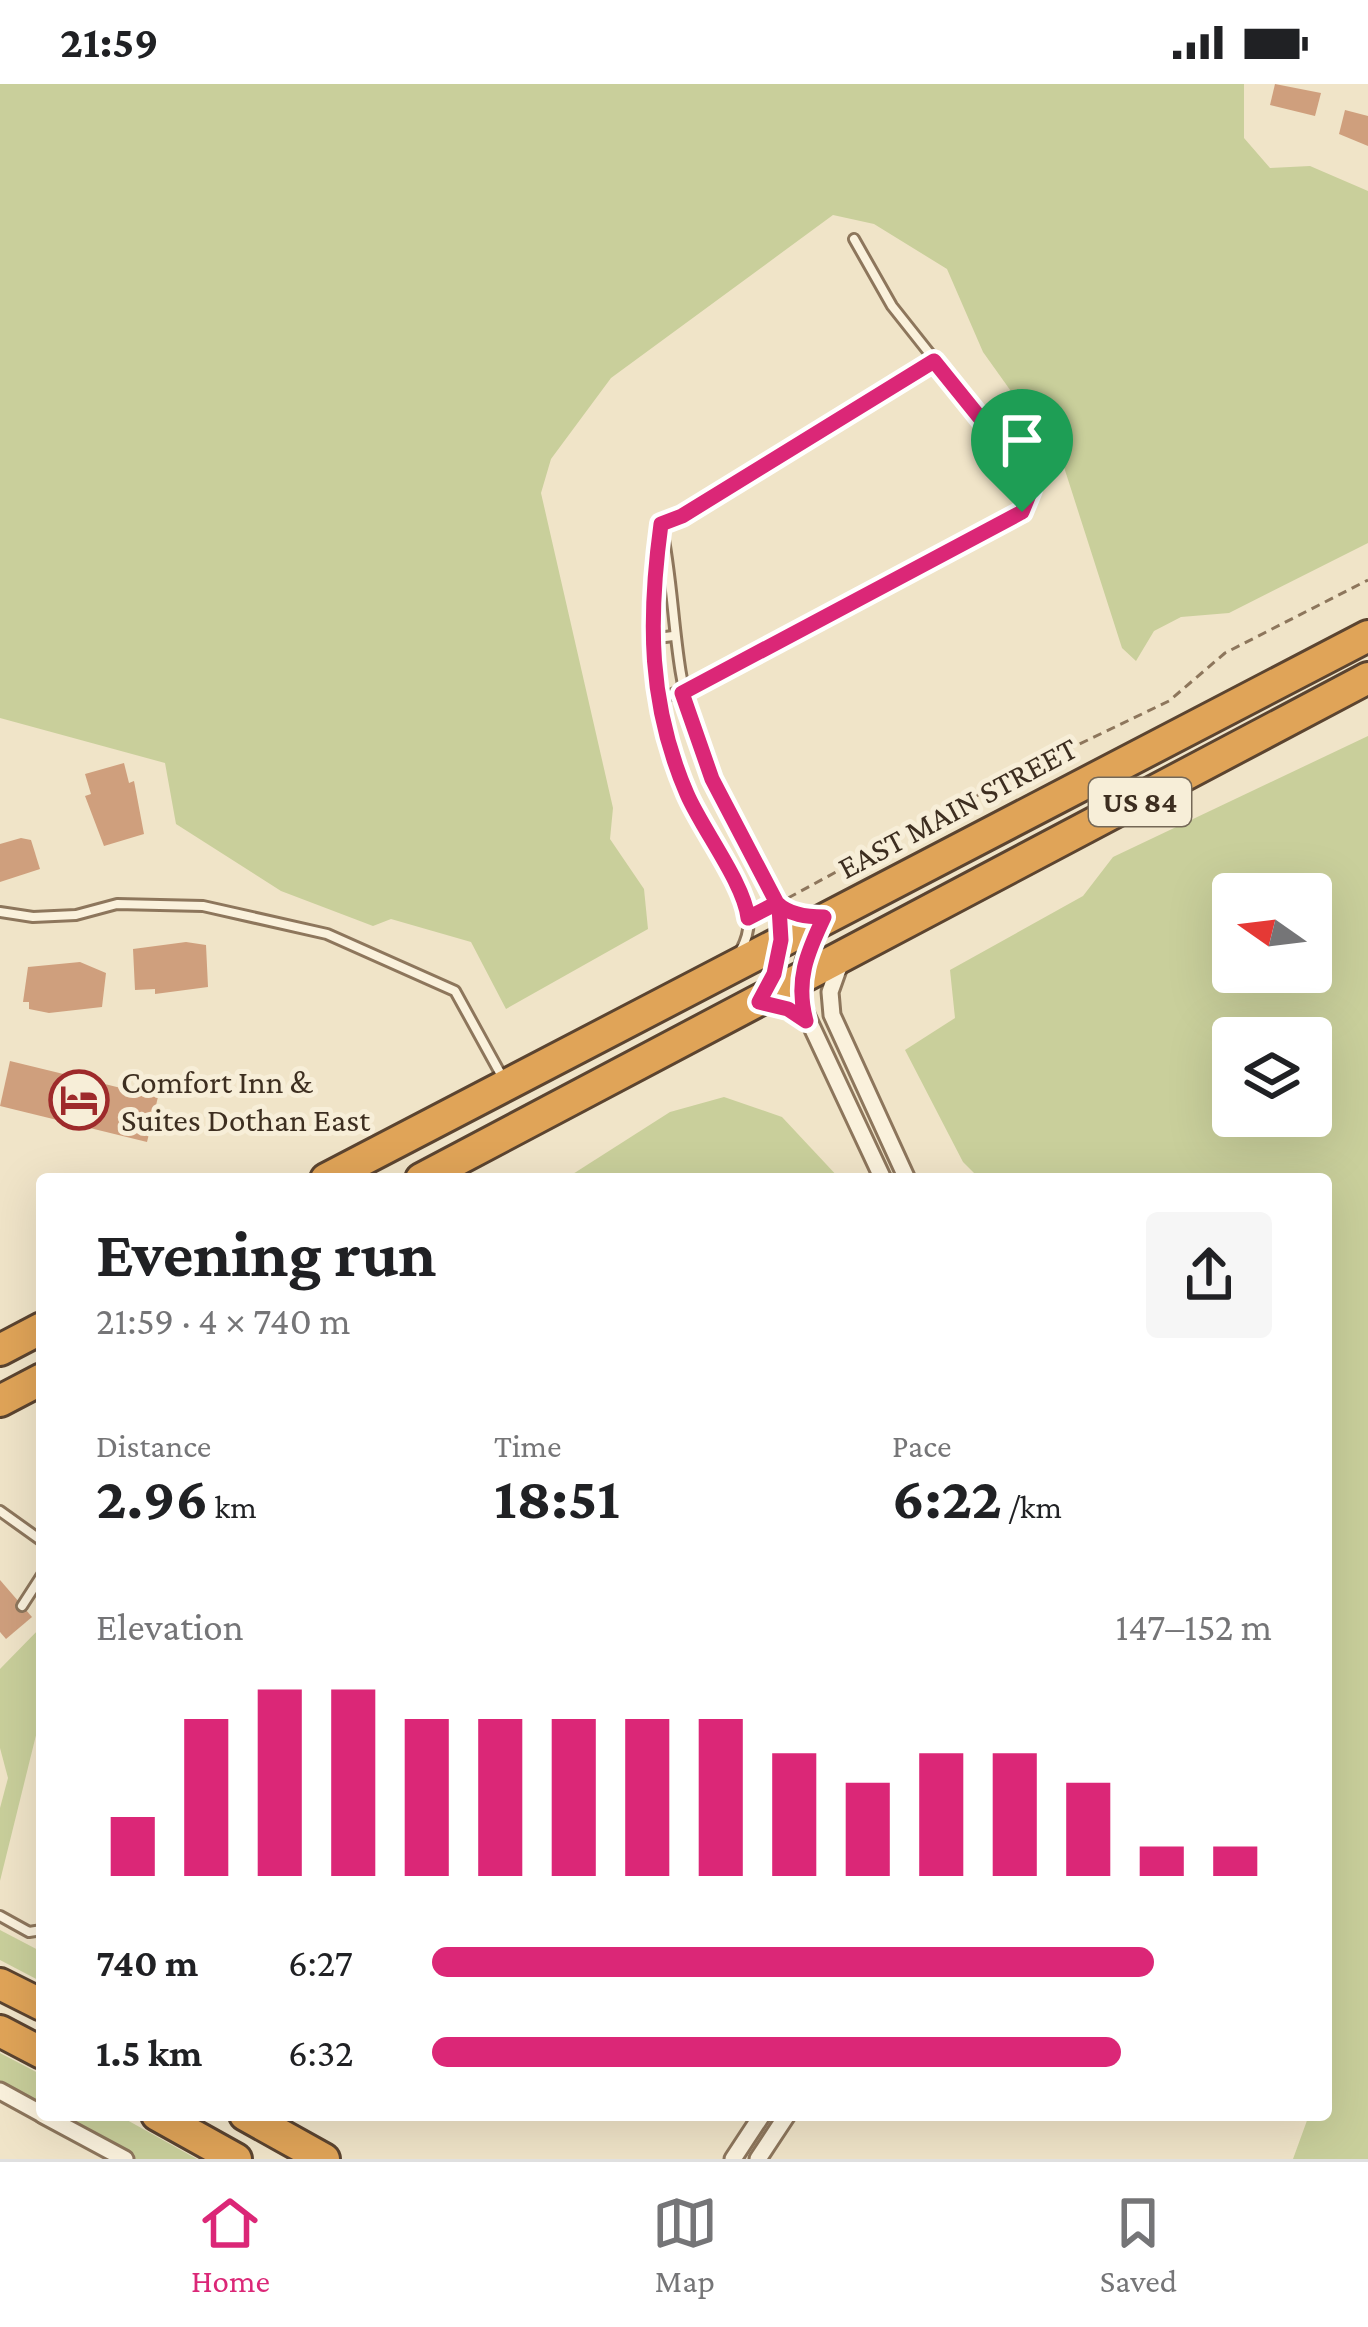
<!DOCTYPE html>
<meta charset="utf-8">
<style>
:root{--surface:#fff;--page:#f6f6f6;--text:#202124;--muted:#757577;--line:#e0e0e0;--accent:#db2777}
body{margin:0;font-family:"Crimson Pro",serif;background:var(--page);color:var(--text);height:100vh;display:flex;flex-direction:column;font-size:45px;white-space:nowrap}
*{box-sizing:border-box;margin:0}
p{font-size:39px;color:var(--muted)}
.icon{flex:none;width:66px;height:66px;fill:none;stroke:currentColor;stroke-width:2;stroke-linecap:round;stroke-linejoin:round}
.map{position:relative;flex:1;overflow:hidden}
.panel{position:absolute;left:36px;top:1089px;width:1296px;height:948px;display:flex;flex-direction:column;background:var(--surface);border-radius:12px;box-shadow:0 12px 48px #0002}
.panel>*{flex:none}
.needle{width:78px;rotate:284deg}
.fabs{position:absolute;left:1212px;top:789px;display:grid;gap:24px}
.fabs a{display:grid;place-items:center;width:120px;height:120px;border-radius:12px;background:var(--surface);box-shadow:0 12px 48px #0002;font-size:60px}
.pin{position:absolute;display:grid;place-items:center;width:102px;height:102px;color:#fff;margin:-123px -51px;border-radius:50% 50% 50% 0;rotate:-45deg;box-shadow:0 0 12px #0007}
.pin .icon{rotate:45deg}
.round{display:grid;place-items:center;flex:none;width:126px;height:126px;border-radius:12px;background:var(--page)}
.overview{display:flex;align-items:center;justify-content:space-between;height:204px;padding:0 60px}
h1{font-size:66px;font-weight:700;line-height:90px}
.figures{display:grid;grid-template-columns:repeat(3,1fr);gap:18px;height:204px;padding:12px 60px}
.figures div{display:grid;align-content:center}
.figures b{font-size:60px;font-weight:700}
.figures small{font-size:33px;font-weight:400}
.figures p{font-size:33px}
.chart{height:336px;padding:24px 60px}
.chart p{display:flex;justify-content:space-between}
.chart svg{width:100%;height:216px;margin-top:12px;stroke:var(--accent);stroke-width:6}
ul{padding:0 60px;list-style:none;font-size:39px}
li{display:grid;grid-template-columns:192px 144px 1fr;align-items:center;height:90px}
li i{height:30px;border-radius:15px;background:var(--accent)}
.status{display:flex;justify-content:space-between;align-items:center;height:84px;padding:0 60px;background:var(--surface);direction:ltr}
.status svg{height:33px;fill:currentColor}
.tab-bar{display:flex;justify-content:space-around;align-items:center;height:168px;border-top:3px solid var(--line);background:var(--surface);font-size:33px;color:var(--muted)}
.tab-bar a{display:grid;justify-items:center;gap:6px}
.tab-bar .active{color:var(--accent)}
.map>svg:first-child{display:block}
.green{fill:#c9cf9b;fill-rule:evenodd}
.building{fill:#cf9f7d}
.lines{fill:none;stroke-linecap:round;stroke-linejoin:round}
.lane-casing{stroke:#8d765c;stroke-width:14}
.street-casing{stroke:#8d765c;stroke-width:21}
.highway-casing{stroke:#5b4430;stroke-width:36}
.path{stroke:#8d765c;stroke-width:3;stroke-dasharray:9 6;stroke-linecap:butt}
.lane{stroke:#faf1dc;stroke-width:8}
.street{stroke:#faf1dc;stroke-width:15}
.highway{stroke:#e0a458;stroke-width:30}
.route-casing{stroke:#fff;stroke-width:24}
.route{stroke:#db2777;stroke-width:15}
.labels{text-anchor:middle;stroke-width:10;stroke-linejoin:round;paint-order:stroke}
.shield{fill:#f7eed8;stroke:#756857;stroke-width:3}
.shield-label{font-size:30px;font-weight:bold;fill:#3d2e20}
.street-label{font-size:33px;fill:#3d2e20;stroke:#f7eed8}
.poi-label{font-size:33px;fill:#3d2e20;stroke:#f7eed8;text-anchor:start}
</style>
<div class="status"><b>21:59</b><svg viewBox="0 0 49 12"><path d="M0 12V9h3v3zM5 12V6h3v6zM10 12V3h3v9zM15 12V0h3v12zM26 1h20v11H26zM47 4h2v5h-2z"/></svg></div>
<div class="map">
<svg width="1368" height="2075" viewBox="0 0 1368 2075">
<rect width="100%" height="100%" fill="#f0e4c8"/>
<!-- green -->
<g class="green">
<polygon points="0,0 1244,0 1244,54 1270,84 1310,82 1368,107 1368,459 1229,529 1181,533 1154,547 1136,577 1122,564 1063,380 983,268 947,185 874,140 833,131 611,294 551,375 541,409 613,724 610,755 644,805 648,845 506,925 471,858 391,835 373,842 281,807 176,740 165,679 0,634"/>
<path d="M1368 652V2075H1293L1309 2031H1326V1095H980L963 1078 905 966 955 934 950 886 1083 812 1113 773ZM1233 810H1311V888H1233ZM1233 954H1311V1032H1233Z"/>
<polygon points="724,1013 782,1033 840,1095 565,1095 670,1028"/>
<polygon points="42,1542 42,1627 0,1797 0,1724 8,1694 0,1664 0,1585"/>
<polygon points="0,1846 42,1868 42,1898 0,1876"/>
<polygon points="0,1969 42,1991 42,2024 0,2002"/>
<polygon points="54,2031 118,2031 197,2075 134,2075"/>
</g>
<!-- building -->
<g class="building">
<polygon points="1275,0 1321,9 1315,32 1270,21"/>
<polygon points="1345,26 1368,32 1368,62 1339,50"/>
<polygon points="124,679 129,699 134,697 144,750 104,762 85,712 91,710 85,690"/>
<polygon points="21,754 31,756 40,785 0,798 0,760"/>
<polygon points="186,858 206,861 208,903 155,910 155,905 135,906 133,865"/>
<polygon points="80,878 106,889 102,923 49,929 29,925 29,918 23,918 28,883"/>
<polygon points="10,977 158,1013 147,1058 0,1022"/>
<polygon points="0,1496 32,1533 6,1555 0,1548"/>
</g>
<g class="lines">
<!-- lane casing -->
<g class="lane-casing">
<g id="lane">
<path d="M661 440C676 510 672 579 695 648 716 712 777 785 780 849"/>
<polyline points="661,440 934,277"/>
<path d="M660 448C652 506 645 563 658 621 675 700 721 752 746 822 751 837 748 853 741 866"/>
<polyline points="650,555 673,552"/>
<polyline points="657,618 996,444 1031,417 1022,386 892,222 854,155"/>
<polyline points="0,828 33,833 76,831 117,820 203,822 327,850 455,907 504,996"/>
<polyline points="768,901 778,870"/>
<polyline points="0,1427 42,1457"/>
<polyline points="22,1522 42,1491"/>
<polyline points="0,1832 29,1848 42,1846"/>
</g>
</g>
<!-- street casing -->
<g class="street-casing">
<g id="street">
<polyline points="820,841 804,877 802,922 883,1095"/>
<polyline points="841,877 830,908 832,931 907,1095"/>
<polyline points="0,2007 42,2030"/>
<polyline points="43,2031 125,2075"/>
<polyline points="733,2075 762,2031"/>
<polyline points="758,2075 787,2031"/>
</g>
</g>
<!-- highway casing -->
<g class="highway-casing">
<g id="highway">
<polyline points="326,1095 1368,552"/>
<polyline points="421,1095 1368,594"/>
<polyline points="0,1266 42,1244"/>
<polyline points="0,1317 42,1295"/>
<polyline points="0,1900 42,1921"/>
<polyline points="0,1947 42,1969"/>
<polyline points="157,2031 236,2075"/>
<polyline points="245,2031 324,2075"/>
</g>
</g>
<!-- path -->
<polyline class="path" points="788,814 1015,691 1169,617 1225,569 1368,496"/>
<!-- lane -->
<use href="#lane" class="lane"/>
<!-- street -->
<use href="#street" class="street"/>
<!-- highway -->
<use href="#highway" class="highway"/>
</g>
<g class="lines">
<!-- route casing -->
<g class="route-casing">
<path id="route" d="M1022 428 682 609 712 695 779 823 781 856 774 890 759 918 788 925 806 937C795 897 807 869 824 833 807 833 789 831 777 819L748 834C744 799 702 745 687 710 648 620 648 535 661 440L682 432 934 277 1022 386 1031 406 1022 428"/>
</g>
<!-- route -->
<use href="#route" class="route"/>
</g>
<!-- icons -->
<defs>
<g id="hotel-ring" transform="scale(3)"><circle r="9.5" fill="#f7eed8" stroke="#9e2a2b" stroke-width="1.5"/><path d="M-6-4.5h1.5V1H6V5H4.5V3h-9V5H-6ZM-4 0a1.8 1.8 0 1 1 3.6 0ZM.5 0V-2.5h3Q6-2.5 6 0Z" fill="#9e2a2b"/></g>
</defs>
<g fill-rule="evenodd">
<use href="#hotel-ring" x="79" y="1016"/>
</g>
<g class="labels">
<!-- shield labels -->
<rect class="shield" x="1089" y="694" width="102" height="48" rx="9"/>
<g class="shield-label">
<text x="1140" y="728">US 84</text>
</g>
<!-- street labels -->
<g class="street-label">
<text transform="translate(957 723) rotate(-28)" y="12">EAST MAIN STREET</text>
</g>
<!-- poi labels -->
<g class="poi-label">
<text x="121" y="1009">Comfort Inn &amp;<tspan x="121" dy="38">Suites Dothan East</tspan></text>
</g>
</g>
</svg>
<div class="fabs">
<a><svg class="needle" viewBox="-14 -14 28 28"><path d="M0-13l5 13h-10z" fill="#e53935"/><path d="M0 13l5-13h-10z" fill="#757577"/></svg></a>
<a><svg class="icon" aria-label="layers" viewBox="0 0 24 24"><path d="M12 4l9 5-9 5-9-5zM3 14l9 5 9-5"/></svg></a>
</div>
<div class="pin" style="left:1022px;top:428px;background:#1e9e55"><svg class="icon" aria-label="arrive" viewBox="0 0 24 24"><path d="M6 21V4h12l-3 4 3 4H6"/></svg></div>
<section class="panel">
<div class="overview"><div><h1>Evening run</h1><p>21:59 · 4 × 740 m</p></div><a class="round"><svg class="icon" aria-label="share" viewBox="0 0 24 24"><path d="M12 15V3M7 8l5-5 5 5M5 13v7h14v-7"/></svg></a></div>
<div class="figures">
<div><p>Distance</p><b>2.96<small> km</small></b></div>
<div><p>Time</p><b>18:51</b></div>
<div><p>Pace</p><b>6:22<small> /km</small></b></div>
</div>
<div class="chart"><p><span>Elevation</span>147–152 m</p>
<svg viewBox="0 0 160 44" preserveAspectRatio="none"><path d="M5 44V32M15 44V12M25 44V6M35 44V6M45 44V12M55 44V12M65 44V12M75 44V12M85 44V12M95 44V19M105 44V25M115 44V19M125 44V19M135 44V25M145 44V38M155 44V38"/></svg>
</div>
<ul>
<li><b>740 m</b>6:27<i style="width:86%"></i></li>
<li><b>1.5 km</b>6:32<i style="width:82%"></i></li>
</ul>
</section>
</div>
<nav class="tab-bar">
<a class="active"><svg class="icon" aria-label="home" viewBox="0 0 24 24"><path d="M3 11l9-7 9 7M6 9v11h12V9"/></svg>Home</a>
<a><svg class="icon" aria-label="map" viewBox="0 0 24 24"><path d="M3 6l6-2 6 2 6-2v14l-6 2-6-2-6 2zM9 4v14M15 6v14"/></svg>Map</a>
<a><svg class="icon" aria-label="saved" viewBox="0 0 24 24"><path d="M7 4h10v16l-5-4-5 4z"/></svg>Saved</a>
</nav>
